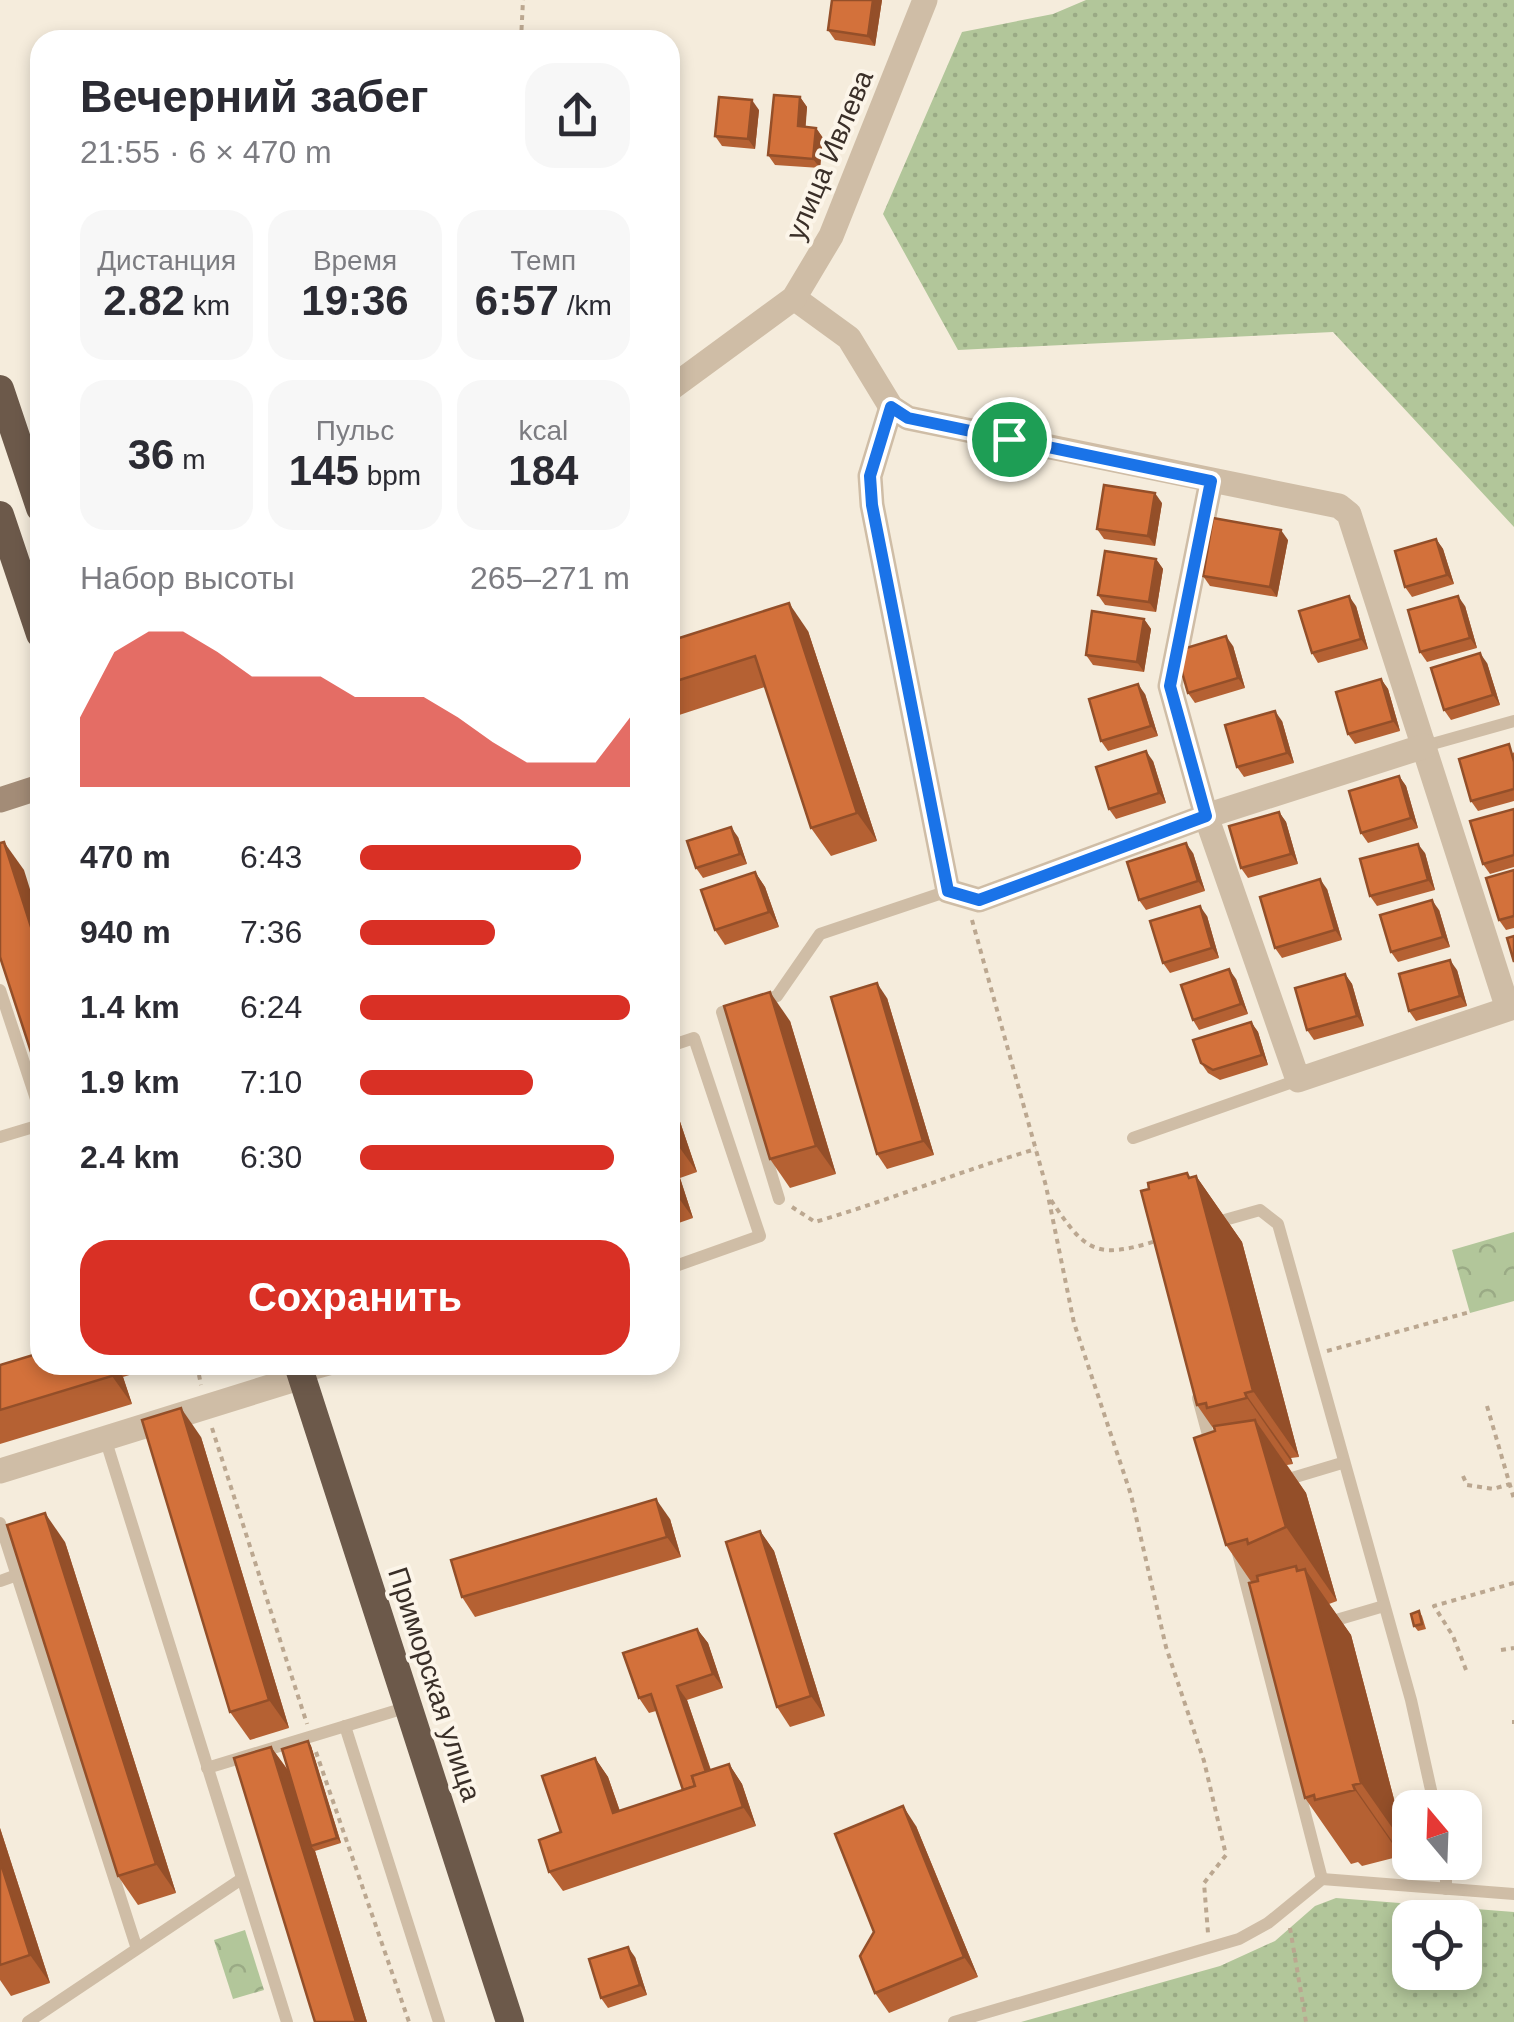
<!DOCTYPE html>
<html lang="ru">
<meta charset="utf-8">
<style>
:root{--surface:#fff;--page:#f7f7f7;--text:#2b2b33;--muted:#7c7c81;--accent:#d93025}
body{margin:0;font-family:Arial,sans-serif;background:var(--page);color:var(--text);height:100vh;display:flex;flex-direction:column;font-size:38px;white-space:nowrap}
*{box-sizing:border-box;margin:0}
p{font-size:32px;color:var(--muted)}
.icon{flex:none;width:55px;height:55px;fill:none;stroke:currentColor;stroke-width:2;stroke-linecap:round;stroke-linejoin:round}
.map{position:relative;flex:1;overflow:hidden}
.sheet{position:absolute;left:30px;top:30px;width:650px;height:1345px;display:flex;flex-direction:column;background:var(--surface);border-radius:30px;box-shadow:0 5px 15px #0003}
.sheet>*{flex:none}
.needle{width:65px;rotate:341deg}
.buttons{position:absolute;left:1392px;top:1790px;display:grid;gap:20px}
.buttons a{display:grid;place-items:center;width:90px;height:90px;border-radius:20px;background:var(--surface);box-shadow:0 5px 15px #0003;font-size:50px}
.pin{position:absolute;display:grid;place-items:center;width:85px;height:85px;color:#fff;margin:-42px;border:5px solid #fff;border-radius:50%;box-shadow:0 2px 10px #0007}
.round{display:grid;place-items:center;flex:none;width:105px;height:105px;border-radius:30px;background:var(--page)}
.summary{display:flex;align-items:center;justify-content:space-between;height:170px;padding:0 50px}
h1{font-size:45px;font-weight:700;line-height:75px}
.metrics{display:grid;grid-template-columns:repeat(3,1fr);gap:15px;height:170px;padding:10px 50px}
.metrics div{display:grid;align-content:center;border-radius:25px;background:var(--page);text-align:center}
.metrics b{font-size:42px;font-weight:700}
.metrics small{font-size:28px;font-weight:400}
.metrics p{font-size:28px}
.chart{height:280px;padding:20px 50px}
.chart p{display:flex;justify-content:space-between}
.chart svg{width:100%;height:180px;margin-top:10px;fill:var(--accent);opacity:.7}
.primary-button{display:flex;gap:20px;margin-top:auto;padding:20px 50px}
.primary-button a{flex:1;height:115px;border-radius:30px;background:var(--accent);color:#fff;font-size:40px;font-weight:700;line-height:115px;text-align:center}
ul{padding:0 50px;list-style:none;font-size:32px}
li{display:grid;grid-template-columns:160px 120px 1fr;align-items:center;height:75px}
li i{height:25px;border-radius:12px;background:var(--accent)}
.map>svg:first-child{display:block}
.grass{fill:url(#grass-dots);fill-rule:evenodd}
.park{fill:url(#park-crowns)}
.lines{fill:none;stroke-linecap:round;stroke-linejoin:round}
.path{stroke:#bba790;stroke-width:4;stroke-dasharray:5 5;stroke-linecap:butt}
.service{stroke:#cfbda6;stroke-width:12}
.minor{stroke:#cfbda6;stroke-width:25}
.secondary{stroke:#a38c77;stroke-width:25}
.trunk{stroke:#6c594a;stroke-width:28}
.wall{fill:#b56133}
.shaded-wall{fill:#944f29}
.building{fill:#d3713b;stroke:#944f29;stroke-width:2.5}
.route-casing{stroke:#fff;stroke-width:20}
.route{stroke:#1a73e8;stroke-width:12}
.labels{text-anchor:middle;stroke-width:8;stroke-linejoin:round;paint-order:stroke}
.street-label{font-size:28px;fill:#3a2f28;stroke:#fcf5e9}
</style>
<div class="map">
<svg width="1514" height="2022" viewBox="0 0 1514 2022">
<defs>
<pattern id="grass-dots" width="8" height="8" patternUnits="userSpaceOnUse" patternTransform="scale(2.5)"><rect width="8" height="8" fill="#b2c69a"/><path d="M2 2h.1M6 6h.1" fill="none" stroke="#9aaa85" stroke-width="1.8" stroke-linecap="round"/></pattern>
<pattern id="park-crowns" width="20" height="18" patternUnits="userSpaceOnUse" patternTransform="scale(2.5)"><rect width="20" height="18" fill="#b2c69a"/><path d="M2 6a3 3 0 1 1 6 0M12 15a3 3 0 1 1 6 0" fill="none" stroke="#9aaa85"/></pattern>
</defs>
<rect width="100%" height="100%" fill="#f5ecdc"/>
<!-- grass -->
<g class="grass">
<polygon points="1086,0 1514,0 1514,527 1333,332 958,350 883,214 962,32 1053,14"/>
<path d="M1336 1898 1514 1912V2022H1021L1220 1966 1275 1941 1315 1906ZM1410 1918H1465V1972H1410Z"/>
</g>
<!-- park -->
<g class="park">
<polygon points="1514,1232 1514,1301 1470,1313 1452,1250"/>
<polygon points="245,1930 264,1990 233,1999 214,1940"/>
</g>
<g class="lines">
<!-- path -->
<g class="path">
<polyline points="521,40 523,0"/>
<polyline points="972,920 1046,1186 1074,1323 1131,1495 1166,1647 1204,1761 1226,1855 1204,1883 1208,1933"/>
<path d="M1051 1200C1085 1251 1095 1260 1156 1241"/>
<path d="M792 1207 815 1222C890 1200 960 1171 1036 1149"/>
<polyline points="1327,1351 1470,1312"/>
<polyline points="197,1365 201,1385"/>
<polyline points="1487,1406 1514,1499"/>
<polyline points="212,1428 307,1724"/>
<polyline points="1463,1476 1467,1485 1493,1489 1510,1484"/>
<polyline points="1501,1650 1514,1648"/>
<polyline points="1466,1670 1453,1636 1434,1606 1514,1583"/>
<polyline points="1514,1720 1514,1724"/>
<polyline points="316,1752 409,2022"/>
<polyline points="1290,1928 1306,2022"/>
</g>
<!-- service -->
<g class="service">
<polyline points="1425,746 1514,721"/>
<polyline points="0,990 40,1111"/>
<polyline points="762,1001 777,996 820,934 948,891"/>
<polyline points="742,1007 722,1012 779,1199"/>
<polyline points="670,1046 694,1038 760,1236 670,1268"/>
<polyline points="0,1137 40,1125"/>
<polyline points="1133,1138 1298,1080"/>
<polyline points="1214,1223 1260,1210 1278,1224 1411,1700 1435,1808"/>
<polyline points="302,1377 346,1365"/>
<polyline points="1198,1398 1211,1446"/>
<polyline points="105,1438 287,2022"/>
<polyline points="1282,1481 1342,1463"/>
<polyline points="0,1523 136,1946"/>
<polyline points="1238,1553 1322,1879"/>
<polyline points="0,1581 17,1575"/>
<polyline points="1326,1623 1384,1606"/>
<polyline points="345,1726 439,2022"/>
<polyline points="207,1768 408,1707"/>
<polyline points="1446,1889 1446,1862"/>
<polyline points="28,2022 240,1880"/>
<polyline points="954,2022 1239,1939 1268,1923 1322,1879 1514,1894"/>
</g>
<!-- minor -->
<g class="minor">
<polyline points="794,298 849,338 891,407 908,418 1339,506 1349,514 1508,1009 1298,1080 1206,816 1170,686 1211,481"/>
<polyline points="670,389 794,298 831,236 925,0"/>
<polyline points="891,407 870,476 872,505 948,891 979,900 1206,816 1425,746"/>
<polyline points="0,1471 302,1377"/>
</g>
<!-- secondary -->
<polyline class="secondary" points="0,800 40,787"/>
<!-- trunk -->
<g class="trunk">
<polyline points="0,389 40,508"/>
<polyline points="0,515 40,634"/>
<polyline points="298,1365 510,2022"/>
</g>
</g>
<!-- wall -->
<g class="wall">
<polygon points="882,0 875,46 835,40 828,30"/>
<polygon points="800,97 807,107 805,127 816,128 823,138 820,168 775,165 768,155"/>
<polygon points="759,110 755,149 722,146 715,136"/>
<polygon points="1162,503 1155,546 1104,539 1097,529"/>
<polygon points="1436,539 1443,549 1454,584 1412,597 1405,587"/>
<polygon points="1288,540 1277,597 1210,586 1203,576"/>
<polygon points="1156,559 1163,569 1156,612 1105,605 1098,595"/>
<polygon points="1356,606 1368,649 1318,663 1312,653"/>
<polygon points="1465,606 1477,648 1427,662 1420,652"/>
<polygon points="1144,619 1151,629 1144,672 1093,665 1086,655"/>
<polygon points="808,631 877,841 831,856 811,828 765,687 670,718 670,641"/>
<polygon points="1233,646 1245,688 1195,703 1188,693"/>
<polygon points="1487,663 1500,705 1451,720 1444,710"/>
<polygon points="1381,679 1388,689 1400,731 1355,744 1348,734"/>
<polygon points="1145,694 1158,736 1108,751 1101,741"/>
<polygon points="1282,721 1294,763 1244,777 1237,767"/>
<polygon points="1514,752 1514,801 1478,811 1471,801"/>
<polygon points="1153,761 1166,803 1116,819 1109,809"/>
<polygon points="1399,776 1406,786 1418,828 1368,843 1361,833"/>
<polygon points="1514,809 1514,867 1490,874 1483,864"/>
<polygon points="1279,812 1286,822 1298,864 1248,878 1241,868"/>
<polygon points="738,837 747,864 703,878 696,868"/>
<polygon points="1193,853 1205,891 1146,910 1139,900"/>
<polygon points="1425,853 1435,890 1377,906 1370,896"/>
<polygon points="1514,870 1514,928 1506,930 1499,920"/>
<polygon points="755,872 765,887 779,927 725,945 715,930"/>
<polygon points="1327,889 1342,940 1282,958 1275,948"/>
<polygon points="1439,910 1450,947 1398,962 1391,952"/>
<polygon points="1207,916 1219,958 1170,973 1163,963"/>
<polygon points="1457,970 1467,1006 1416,1021 1409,1011"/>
<polygon points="1345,974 1352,984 1364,1026 1314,1040 1307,1030"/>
<polygon points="1236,979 1248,1014 1199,1030 1193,1020"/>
<polygon points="887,998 934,1155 887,1169 877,1154"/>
<polygon points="790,1021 836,1174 790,1188 770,1159"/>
<polygon points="1251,1022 1258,1032 1268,1065 1220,1080 1208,1073 1201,1063"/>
<polygon points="670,1092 697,1172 680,1178 693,1218 670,1226"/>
<polygon points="1196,1176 1242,1242 1299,1457 1291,1458 1293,1464 1287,1465 1306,1493 1337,1601 1329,1604 1351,1635 1407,1849 1399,1851 1401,1856 1362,1866 1358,1862 1351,1864 1305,1798 1252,1583 1226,1545 1215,1431 1197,1405 1149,1189"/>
<polygon points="0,1365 162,1365 123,1377 132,1404 0,1444"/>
<polygon points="201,1437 289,1728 250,1740 230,1712"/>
<polygon points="670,1519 681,1557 475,1617 462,1597"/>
<polygon points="760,1531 774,1551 825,1716 790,1727 777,1707"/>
<polygon points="65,1542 176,1893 138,1905 118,1876"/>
<polygon points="1419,1611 1422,1616 1426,1629 1418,1631 1414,1626"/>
<polygon points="697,1629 708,1643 723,1688 687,1700 711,1770 729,1764 742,1784 756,1826 563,1891 549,1872 561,1832 595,1758 608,1777 620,1811 683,1790 656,1711 649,1713 639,1698"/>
<polygon points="308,1741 311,1746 341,1843 315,1851 367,2022 315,2022 271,1747 288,1770"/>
<polygon points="916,1826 978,1977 889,2013 875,1993 874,1932"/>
<polygon points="0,1828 50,1983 11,1996 0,1980"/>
<polygon points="635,1957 647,1995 608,2008 601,1998"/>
</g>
<!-- shaded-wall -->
<g class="shaded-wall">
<polygon points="873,0 882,0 875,46 868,36"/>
<polygon points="800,97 807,107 805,136 798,126"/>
<polygon points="752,100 759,110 755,149 748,139"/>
<polygon points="816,128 823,138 820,168 813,159"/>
<polygon points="1155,493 1162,503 1155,546 1148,536"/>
<polygon points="1281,530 1288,540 1277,597 1270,587"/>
<polygon points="1436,539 1443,549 1454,584 1447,575"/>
<polygon points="1156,559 1163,569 1156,612 1149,602"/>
<polygon points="1349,596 1356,606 1368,649 1361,639"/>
<polygon points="1458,596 1465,606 1477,648 1470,638"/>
<polygon points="789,603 808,631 877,841 857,813"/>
<polygon points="1144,619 1151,629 1144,672 1137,662"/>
<polygon points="1226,636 1233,646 1245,688 1238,678"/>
<polygon points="1480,653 1487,663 1500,705 1493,695"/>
<polygon points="1381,679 1388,689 1400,731 1393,721"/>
<polygon points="1138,684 1145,694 1158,736 1151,726"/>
<polygon points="1275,711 1282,721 1294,763 1287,753"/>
<polygon points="1146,751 1153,761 1166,803 1159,793"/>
<polygon points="1399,776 1406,786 1418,828 1411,818"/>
<polygon points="1279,812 1286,822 1298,864 1291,854"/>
<polygon points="731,827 738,837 747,864 740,854"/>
<polygon points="4,842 24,870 40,921 40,955"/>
<polygon points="1186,843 1193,853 1205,891 1198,881"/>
<polygon points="1418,844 1425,853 1435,890 1428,880"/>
<polygon points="755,872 765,887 779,927 769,912"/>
<polygon points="1320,879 1327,889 1342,940 1335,930"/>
<polygon points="1432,900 1439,910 1450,947 1443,937"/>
<polygon points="1200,906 1207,916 1219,958 1212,948"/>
<polygon points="1450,960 1457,970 1467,1006 1460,996"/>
<polygon points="1229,969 1236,979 1248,1014 1241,1004"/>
<polygon points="1345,974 1352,984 1364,1026 1357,1016"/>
<polygon points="877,983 887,998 934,1155 923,1141"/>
<polygon points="770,992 790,1021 836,1174 816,1146"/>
<polygon points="1251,1022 1258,1032 1268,1065 1262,1055"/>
<polygon points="670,1092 697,1172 677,1144 670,1124"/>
<polygon points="670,1164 680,1178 693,1218 673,1190 670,1180"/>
<polygon points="1187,1173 1200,1192 1196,1176 1242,1242 1299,1457 1253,1391"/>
<polygon points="109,1365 115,1365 123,1377 132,1404 112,1376"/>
<polygon points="1245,1393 1291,1458 1293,1464 1247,1398"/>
<polygon points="181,1408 201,1437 289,1728 269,1700"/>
<polygon points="1255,1420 1306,1493 1337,1601 1286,1527"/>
<polygon points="656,1499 670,1519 681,1557 667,1537"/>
<polygon points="45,1513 65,1542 176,1893 156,1864"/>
<polygon points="760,1531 774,1551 825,1716 811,1696"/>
<polygon points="1296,1566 1309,1584 1305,1569 1351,1635 1407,1849 1361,1783"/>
<polygon points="697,1629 708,1643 723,1688 713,1674"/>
<polygon points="677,1686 687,1700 718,1792 708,1777"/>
<polygon points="308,1741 311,1746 341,1843 337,1838"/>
<polygon points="271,1747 291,1775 311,1846 315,1851 367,2022 356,2022"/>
<polygon points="595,1758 608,1777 627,1832 613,1813"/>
<polygon points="729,1764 742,1784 756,1826 743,1807"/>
<polygon points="1353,1785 1399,1851 1401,1856 1355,1790"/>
<polygon points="903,1806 916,1826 978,1977 964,1957"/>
<polygon points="0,1828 50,1983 30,1955 0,1861"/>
<polygon points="628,1947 635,1957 647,1995 640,1985"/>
</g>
<!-- building -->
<g class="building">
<polygon points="832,0 873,0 868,36 828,30"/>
<polygon points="774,95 800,97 798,126 816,128 813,159 768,155"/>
<polygon points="719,97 752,100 748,139 715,136"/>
<polygon points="1104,485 1155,493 1148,536 1097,529"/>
<polygon points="1213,518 1281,530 1270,587 1203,576"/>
<polygon points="1436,539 1447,575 1405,587 1395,551"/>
<polygon points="1105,551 1156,559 1149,602 1098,595"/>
<polygon points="1349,596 1361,639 1312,653 1299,611"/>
<polygon points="1458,596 1470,638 1420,652 1408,610"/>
<polygon points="789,603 857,813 811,828 755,656 670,683 670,641"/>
<polygon points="1092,611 1144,619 1137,662 1086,655"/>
<polygon points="1226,636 1238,678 1188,693 1176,651"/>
<polygon points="1480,653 1493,695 1444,710 1431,668"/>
<polygon points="1381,679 1393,721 1348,734 1336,692"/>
<polygon points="1138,684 1151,726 1101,741 1089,699"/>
<polygon points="1275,711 1287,753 1237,767 1225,725"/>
<polygon points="1509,744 1514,762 1514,789 1471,801 1459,759"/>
<polygon points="1146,751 1159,793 1109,809 1096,767"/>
<polygon points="1399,776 1411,818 1361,833 1349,791"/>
<polygon points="1514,809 1514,855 1483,864 1470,821"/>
<polygon points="1279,812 1291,854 1241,868 1229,826"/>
<polygon points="731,827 740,854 696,868 687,841"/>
<polygon points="4,842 40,955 40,1062 35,1064 0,957 0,843"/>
<polygon points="1186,843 1198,881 1139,900 1127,862"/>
<polygon points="1418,844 1428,880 1370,896 1360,859"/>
<polygon points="1514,870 1514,916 1499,920 1486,878"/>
<polygon points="755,872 769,912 715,930 701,890"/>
<polygon points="1320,879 1335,930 1275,948 1260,897"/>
<polygon points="1432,900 1443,937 1391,952 1380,915"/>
<polygon points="1200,906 1212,948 1163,963 1150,921"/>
<polygon points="1514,936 1514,962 1507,938"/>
<polygon points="1450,960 1460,996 1409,1011 1399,974"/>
<polygon points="1229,969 1241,1004 1193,1020 1181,985"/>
<polygon points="1345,974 1357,1016 1307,1030 1295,988"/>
<polygon points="877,983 923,1141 877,1154 831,997"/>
<polygon points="770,992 816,1146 770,1159 724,1006"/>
<polygon points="1251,1022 1262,1055 1213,1070 1201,1063 1193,1040"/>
<polygon points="670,1124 677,1144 670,1146"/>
<polygon points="1187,1173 1189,1178 1196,1176 1253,1391 1245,1393 1247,1398 1207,1408 1206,1403 1197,1405 1141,1191 1149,1189 1148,1183"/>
<polygon points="40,1353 40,1365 109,1365 112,1376 0,1410 0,1365"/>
<polygon points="181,1408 269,1700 230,1712 142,1420"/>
<polygon points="1255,1420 1286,1527 1248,1544 1247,1539 1226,1545 1194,1438 1215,1431 1214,1426"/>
<polygon points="656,1499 667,1537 462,1597 451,1560"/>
<polygon points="45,1513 156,1864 118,1876 7,1525"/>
<polygon points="760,1531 811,1696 777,1707 726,1542"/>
<polygon points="1296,1566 1297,1571 1305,1569 1361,1783 1353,1785 1355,1790 1315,1800 1314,1795 1305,1798 1249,1583 1258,1581 1257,1576"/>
<polygon points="1419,1611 1422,1624 1414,1626 1411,1614"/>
<polygon points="697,1629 713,1674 677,1686 706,1772 692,1776 695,1786 683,1790 651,1694 639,1698 623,1653"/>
<polygon points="308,1741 337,1838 311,1846 282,1749"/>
<polygon points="271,1747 356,2022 315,2022 234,1758"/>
<polygon points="595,1758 613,1813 695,1786 692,1776 729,1764 743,1807 549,1872 539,1840 561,1832 542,1776"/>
<polygon points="903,1806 964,1957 875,1993 860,1956 874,1932 835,1834"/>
<polygon points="0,1861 30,1955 0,1965"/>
<polygon points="628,1947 640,1985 601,1998 589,1959"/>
</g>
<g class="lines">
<!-- route casing -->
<g class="route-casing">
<polygon id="route" points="891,407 908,418 1211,481 1170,686 1206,816 979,900 948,891 872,505 870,476"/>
</g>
<!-- route -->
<use href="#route" class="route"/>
</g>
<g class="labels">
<!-- street labels -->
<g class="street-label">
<text transform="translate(829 155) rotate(-67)" y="10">улица Ивлева</text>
<text transform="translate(435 1684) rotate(72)" y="10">Приморская улица</text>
</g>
</g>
</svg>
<div class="buttons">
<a><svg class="needle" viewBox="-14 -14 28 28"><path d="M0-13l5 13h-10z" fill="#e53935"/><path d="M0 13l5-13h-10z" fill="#7c7c81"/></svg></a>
<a><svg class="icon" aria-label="locate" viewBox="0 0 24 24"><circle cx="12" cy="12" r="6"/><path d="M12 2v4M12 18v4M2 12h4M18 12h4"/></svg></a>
</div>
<div class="pin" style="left:1009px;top:439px;background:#1e9e55"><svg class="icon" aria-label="arrive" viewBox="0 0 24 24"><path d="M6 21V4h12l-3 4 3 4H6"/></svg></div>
<section class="sheet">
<div class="summary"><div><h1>Вечерний забег</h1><p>21:55 · 6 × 470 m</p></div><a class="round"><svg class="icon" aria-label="share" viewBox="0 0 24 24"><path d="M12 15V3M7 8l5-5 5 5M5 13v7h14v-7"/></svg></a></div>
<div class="metrics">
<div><p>Дистанция</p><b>2.82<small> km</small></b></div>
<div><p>Время</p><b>19:36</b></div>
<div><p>Темп</p><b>6:57<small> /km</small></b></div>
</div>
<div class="metrics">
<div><b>36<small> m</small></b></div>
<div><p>Пульс</p><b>145<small> bpm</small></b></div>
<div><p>kcal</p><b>184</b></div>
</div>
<div class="chart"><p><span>Набор высоты</span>265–271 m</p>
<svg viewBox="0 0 160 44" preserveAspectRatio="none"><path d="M0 44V27L10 11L20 6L30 6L40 11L50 17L60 17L70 17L80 22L90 22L100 22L110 27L120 33L130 38L140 38L150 38L160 27V44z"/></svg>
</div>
<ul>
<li><b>470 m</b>6:43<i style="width:82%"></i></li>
<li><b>940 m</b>7:36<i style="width:50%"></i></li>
<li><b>1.4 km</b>6:24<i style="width:100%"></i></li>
<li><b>1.9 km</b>7:10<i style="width:64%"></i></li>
<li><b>2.4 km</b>6:30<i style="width:94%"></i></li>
</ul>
<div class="primary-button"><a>Сохранить</a></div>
</section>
</div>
